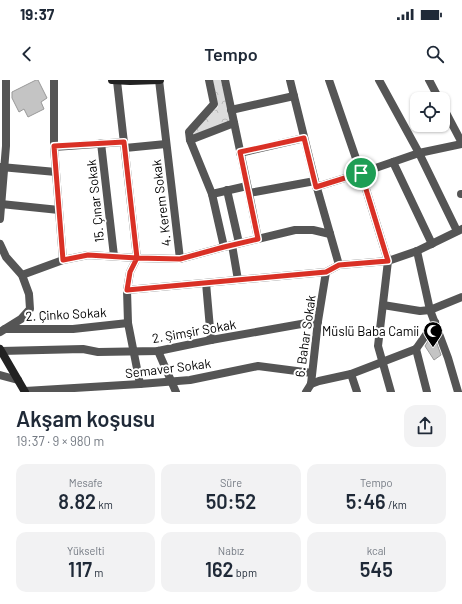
<!DOCTYPE html>
<html lang="tr">
<meta charset="utf-8">
<style>
:root{--surface:#fff;--page:#f2f2f3;--text:#1f2937;--muted:#747a83}
body{margin:0;font-family:Barlow,sans-serif;background:var(--page);color:var(--text);height:100vh;display:flex;flex-direction:column;font-size:15px;white-space:nowrap}
*{box-sizing:border-box;margin:0}
p{font-size:13px;color:var(--muted)}
.icon{flex:none;width:22px;height:22px;fill:none;stroke:currentColor;stroke-width:2;stroke-linecap:round;stroke-linejoin:round}
.map{position:relative;height:312px;overflow:hidden}
.panel{display:flex;flex-direction:column;background:var(--surface);flex:1}
.panel>*{flex:none}
.fabs{position:absolute;left:410px;top:12px;display:grid;gap:8px}
.fabs a{display:grid;place-items:center;width:40px;height:40px;border-radius:8px;background:var(--surface);box-shadow:0 1px 3px #0004;font-size:20px}
.pin{position:absolute;display:grid;place-items:center;width:34px;height:34px;color:#fff;margin:-17px;border:2px solid #fff;border-radius:50%;box-shadow:0 1px 4px #0007}
.round{display:grid;place-items:center;flex:none;width:42px;height:42px;border-radius:12px;background:var(--page)}
.summary{display:flex;align-items:center;justify-content:space-between;height:68px;padding:0 16px}
h1{font-size:22px;font-weight:600;line-height:30px}
.figures{display:grid;grid-template-columns:repeat(3,1fr);gap:6px;height:68px;padding:4px 16px}
.figures div{display:grid;align-content:center;border-radius:10px;background:var(--page);text-align:center}
.figures b{font-size:20px;font-weight:600}
.figures small{font-size:11px;font-weight:400}
.figures p{font-size:11px}
.status{display:flex;justify-content:space-between;align-items:center;height:28px;padding:0 20px;background:var(--surface);direction:ltr}
.status svg{height:11px;fill:currentColor}
header{display:flex;justify-content:space-between;align-items:center;height:52px;padding:0 16px;background:var(--surface);font-size:18px;font-weight:600}
.map>svg:first-child{display:block}
.park{fill:url(#park-crowns)}
.building{fill:#c4c4c4;stroke:#999}
.lines{fill:none;stroke-linecap:round;stroke-linejoin:round}
.street{stroke:#555;stroke-width:8}
.secondary{stroke:#222;stroke-width:8}
.route-casing{stroke:#fff;stroke-width:8}
.route{stroke:#d93025;stroke-width:5}
.labels{text-anchor:middle;stroke-width:4;stroke-linejoin:round;paint-order:stroke}
.street-label{font-size:13px;fill:#000;stroke:#fff}
.poi-label{font-size:13px;fill:#000;stroke:#fff;text-anchor:end}
</style>
<div class="status"><b>19:37</b><svg viewBox="0 0 49 12"><path d="M0 12V9h3v3zM5 12V6h3v6zM10 12V3h3v9zM15 12V0h3v12zM26 1h20v11H26zM47 4h2v5h-2z"/></svg></div>
<header><svg class="icon" aria-label="back" viewBox="0 0 24 24"><path d="M15 5l-7 7 7 7"/></svg>Tempo<svg class="icon" aria-label="search" viewBox="0 0 24 24"><circle cx="10" cy="10" r="6"/><path d="M15 15l6 6"/></svg></header>
<div class="map">
<svg width="462" height="312" viewBox="0 0 462 312">
<defs>
<pattern id="park-crowns" width="20" height="18" patternUnits="userSpaceOnUse"><rect width="20" height="18" fill="#dcdcdc"/><path d="M2 6a3 3 0 1 1 6 0M12 15a3 3 0 1 1 6 0" fill="none" stroke="#bbb"/></pattern>
</defs>
<rect width="100%" height="100%" fill="#fff"/>
<!-- park -->
<polygon class="park" points="213,0 221,0 232,42 193,56 194,50 218,27"/>
<!-- building -->
<g class="building">
<polygon points="36,0 38,0 47,18 41,22 44,29 28,37 24,29 19,32 12,18 12,12"/>
<polygon points="433,257 436,261 441,275 434,280 425,266 430,258"/>
</g>
<g class="lines">
<!-- street -->
<g class="street">
<polyline points="54,0 54,67 63,180"/>
<polyline points="159,0 180,179"/>
<polyline points="209,0 214,24 189,52 190,60 212,114 224,167"/>
<polyline points="225,0 249,113 258,159"/>
<polyline points="290,0 315,101 339,185"/>
<polyline points="329,0 361,93 388,181 378,266 391,312"/>
<polyline points="379,0 419,73 457,151"/>
<polyline points="429,0 439,19"/>
<polyline points="117,1 137,178 130,192 127,210 128,243 140,304"/>
<polyline points="443,27 462,63"/>
<polyline points="231,30 294,16"/>
<polyline points="190,60 234,43"/>
<polyline points="101,63 114,176"/>
<polyline points="54,67 124,62"/>
<polyline points="125,68 166,64"/>
<polyline points="240,73 304,58"/>
<polyline points="393,82 432,164"/>
<polyline points="1,87 56,92"/>
<polyline points="316,107 361,93 419,73 462,64"/>
<polyline points="227,110 239,163"/>
<polyline points="249,113 315,101"/>
<polyline points="212,114 247,106"/>
<polyline points="461,114 462,114"/>
<polyline points="1,124 59,130"/>
<polyline points="0,139 6,66 6,0"/>
<polyline points="0,164 6,177 22,195 29,214 30,229 21,239 0,252"/>
<polyline points="232,165 238,200"/>
<polyline points="417,171 430,230 448,278 458,312"/>
<polyline points="22,195 63,180 88,175 137,178 180,179 224,167 295,150 313,150 330,154"/>
<polyline points="206,203 211,260"/>
<polyline points="127,210 326,192"/>
<polyline points="383,225 420,231 430,230 462,217"/>
<polyline points="5,249 73,249 128,243"/>
<polyline points="416,269 427,312"/>
<polyline points="1,271 83,269 98,272 158,271 211,260 318,241"/>
<polyline points="158,271 176,312"/>
<polyline points="351,294 357,312"/>
<polyline points="0,295 18,300"/>
<polyline points="311,304 319,301 351,294 416,269 435,242"/>
<polyline points="25,311 140,304 190,300 258,286 312,293"/>
<polyline points="306,312 311,304 318,241 326,192 339,185 388,181 417,171 462,149"/>
</g>
<!-- secondary -->
<g class="secondary">
<polyline points="112,0 130,1 160,0"/>
<polyline points="0,269 25,312"/>
</g>
</g>
<g class="lines">
<!-- route casing -->
<g class="route-casing">
<polyline id="route" points="361,93 316,107 304,58 240,72 258,159 224,167 180,179 137,178 88,175 63,180 54,66 124,62 137,178 130,192 127,210 326,192 339,185 388,181 361,93"/>
</g>
<!-- route -->
<use href="#route" class="route"/>
</g>
<!-- icons -->
<defs>
<g id="mosque-pin" transform="scale(1)"><path d="M0 17L-7.5 6A9.5 9.5 0 1 1 7.5 6Z" fill="#000" stroke="#fff"/><path d="M3.5-4.9A6 6 0 1 0 3.5 4.9A5 5 0 1 1 3.5-4.9Z" fill="#fff"/></g>
</defs>
<g fill-rule="evenodd">
<use href="#mosque-pin" x="433" y="251"/>
</g>
<g class="labels">
<!-- street labels -->
<g class="street-label">
<text transform="translate(95 121) rotate(-96)" y="5">15. Çınar Sokak</text>
<text transform="translate(161 123) rotate(-97)" y="5">4. Kerem Sokak</text>
<text transform="translate(66 234) rotate(-3)" y="5">2. Çinko Sokak</text>
<text transform="translate(194 251) rotate(-10)" y="5">2. Şimşir Sokak</text>
<text transform="translate(305 256) rotate(-82)" y="5">6. Bahar Sokak</text>
<text transform="translate(168 288) rotate(-7)" y="5">Semaver Sokak</text>
</g>
<!-- poi labels -->
<g class="poi-label">
<text x="419" y="256">Müslü Baba Camii</text>
</g>
</g>
</svg>
<div class="fabs">
<a><svg class="icon" aria-label="locate" viewBox="0 0 24 24"><circle cx="12" cy="12" r="6"/><path d="M12 2v4M12 18v4M2 12h4M18 12h4"/></svg></a>
</div>
<div class="pin" style="left:361px;top:93px;background:#1e9e55"><svg class="icon" aria-label="arrive" viewBox="0 0 24 24"><path d="M6 21V4h12l-3 4 3 4H6"/></svg></div>
</div>
<section class="panel">
<div class="summary"><div><h1>Akşam koşusu</h1><p>19:37 · 9 × 980 m</p></div><a class="round"><svg class="icon" aria-label="share" viewBox="0 0 24 24"><path d="M12 15V3M7 8l5-5 5 5M5 13v7h14v-7"/></svg></a></div>
<div class="figures">
<div><p>Mesafe</p><b>8.82<small> km</small></b></div>
<div><p>Süre</p><b>50:52</b></div>
<div><p>Tempo</p><b>5:46<small> /km</small></b></div>
</div>
<div class="figures">
<div><p>Yükselti</p><b>117<small> m</small></b></div>
<div><p>Nabız</p><b>162<small> bpm</small></b></div>
<div><p>kcal</p><b>545</b></div>
</div>
</section>
